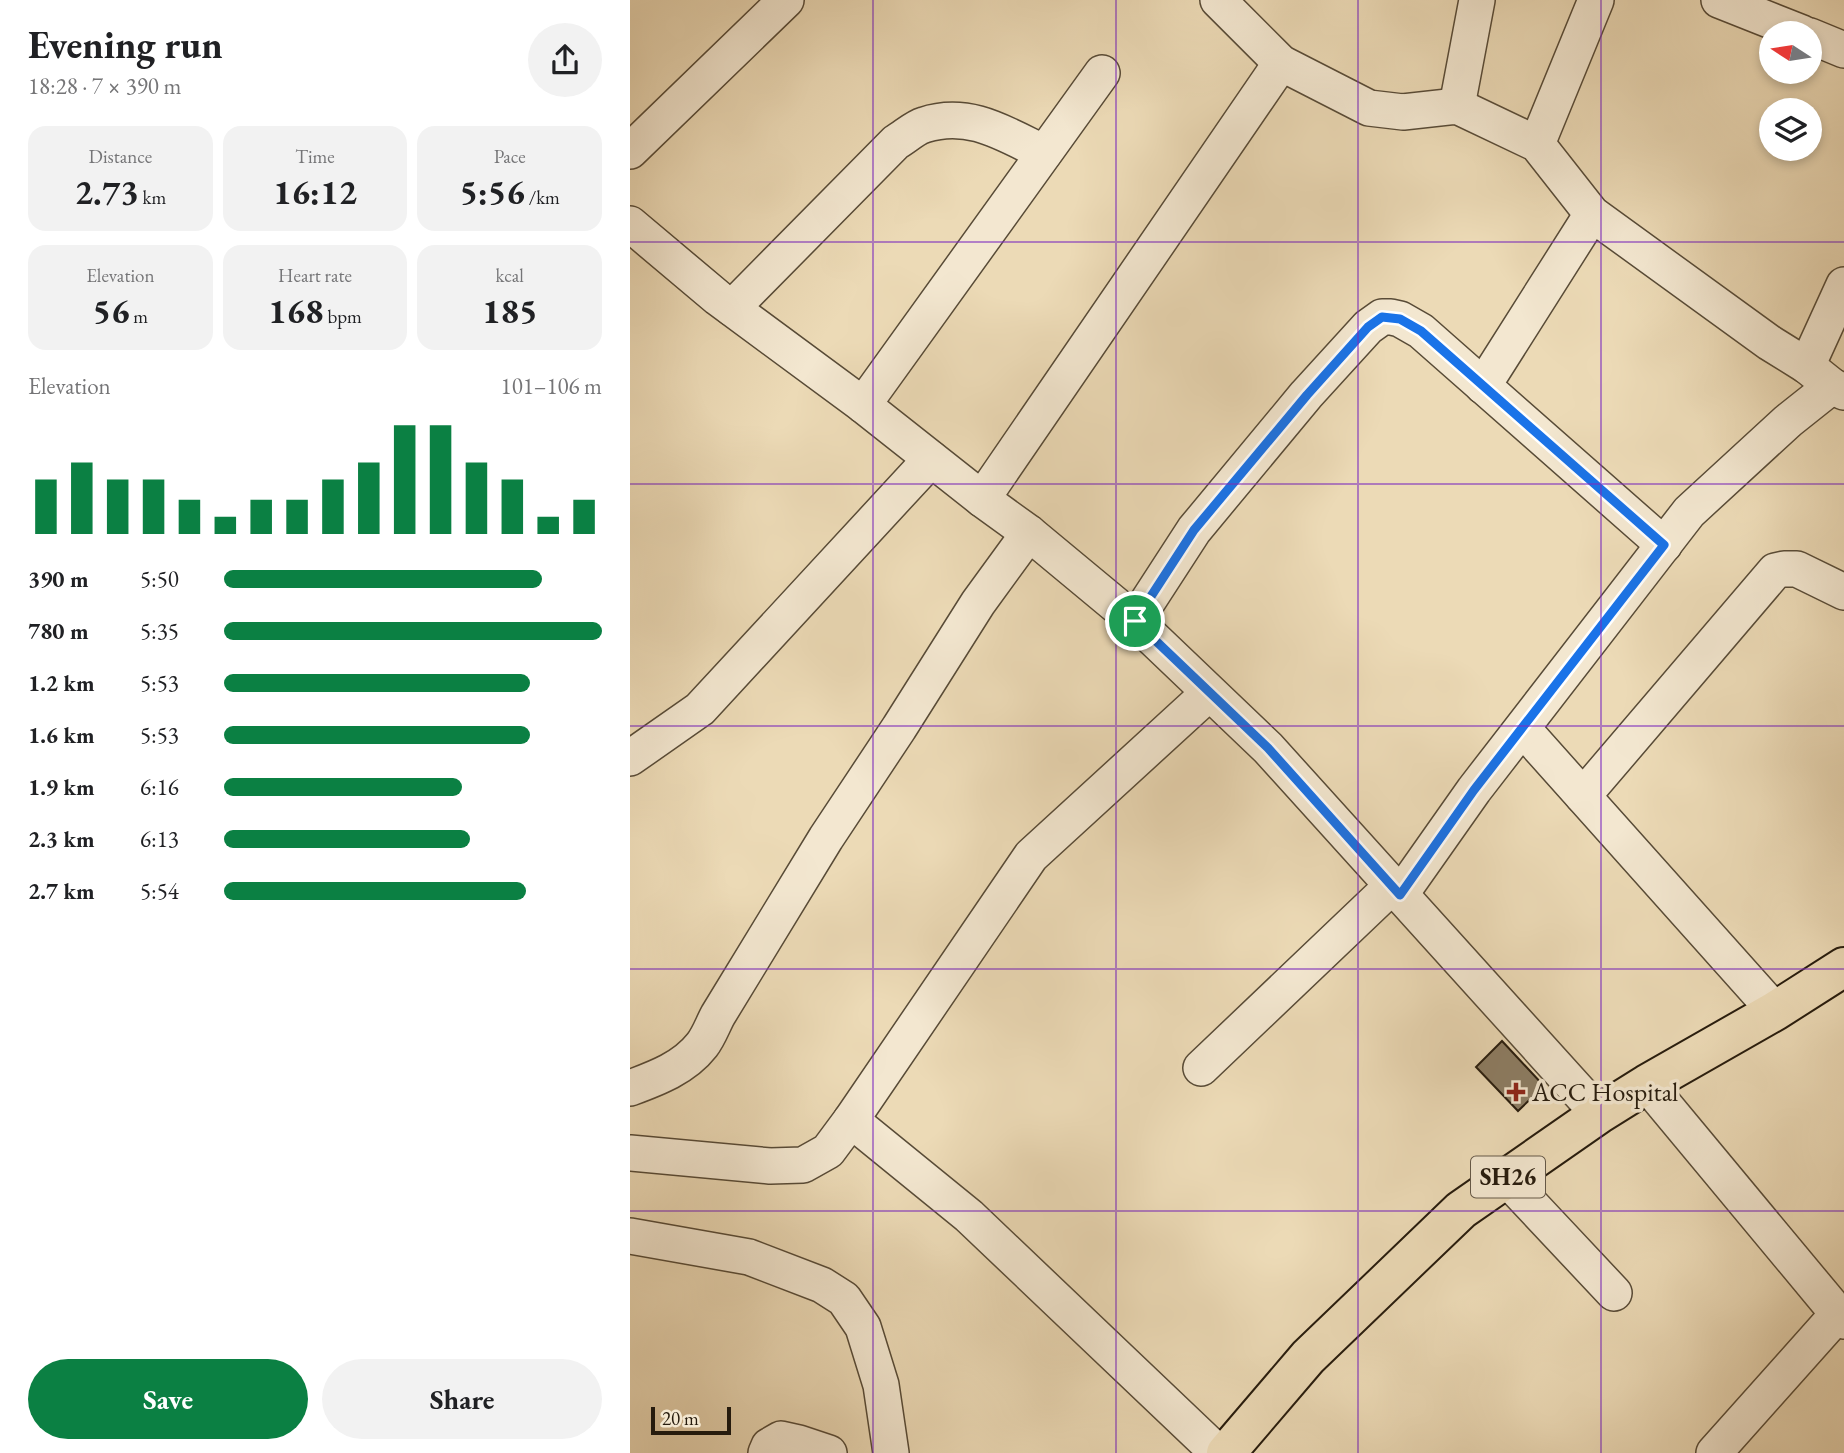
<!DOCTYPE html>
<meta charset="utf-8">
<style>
:root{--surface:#fff;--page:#f2f2f2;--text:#202124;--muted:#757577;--accent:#0b8043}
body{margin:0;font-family:"EB Garamond",serif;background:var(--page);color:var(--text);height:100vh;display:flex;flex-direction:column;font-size:26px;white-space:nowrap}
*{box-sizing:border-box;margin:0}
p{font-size:23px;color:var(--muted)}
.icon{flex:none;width:38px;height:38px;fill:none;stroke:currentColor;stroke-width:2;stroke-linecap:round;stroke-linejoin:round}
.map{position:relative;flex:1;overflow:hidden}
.sheet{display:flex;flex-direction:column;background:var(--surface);width:630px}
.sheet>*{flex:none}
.needle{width:46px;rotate:282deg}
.controls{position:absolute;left:1129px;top:21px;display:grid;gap:14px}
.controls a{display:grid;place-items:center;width:63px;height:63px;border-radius:50%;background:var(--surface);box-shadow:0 4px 10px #0003;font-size:35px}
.scale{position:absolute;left:21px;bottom:18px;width:80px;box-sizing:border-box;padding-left:7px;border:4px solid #261b0d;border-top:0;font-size:19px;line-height:24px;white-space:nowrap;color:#261b0d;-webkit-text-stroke:5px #f3e7d0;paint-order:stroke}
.pin{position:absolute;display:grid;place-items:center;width:60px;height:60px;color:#fff;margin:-30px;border:4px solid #fff;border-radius:50%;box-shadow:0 2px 7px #0007}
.round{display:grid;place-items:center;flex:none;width:74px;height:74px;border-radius:37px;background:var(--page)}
.summary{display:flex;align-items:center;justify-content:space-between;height:119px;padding:0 28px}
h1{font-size:38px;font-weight:700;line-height:52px}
.stats{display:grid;grid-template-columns:repeat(3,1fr);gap:10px;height:119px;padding:7px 28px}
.stats div{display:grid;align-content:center;border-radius:18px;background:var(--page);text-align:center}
.stats b{font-size:35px;font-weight:700}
.stats small{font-size:19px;font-weight:400}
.stats p{font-size:19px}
.chart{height:196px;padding:14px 28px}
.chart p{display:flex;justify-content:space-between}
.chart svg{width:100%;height:126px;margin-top:7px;stroke:var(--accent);stroke-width:6}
.action{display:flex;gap:14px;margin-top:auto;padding:14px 28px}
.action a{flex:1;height:80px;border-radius:42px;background:var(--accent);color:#fff;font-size:28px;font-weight:700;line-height:80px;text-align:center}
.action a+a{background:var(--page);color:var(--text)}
ul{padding:0 28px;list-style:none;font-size:23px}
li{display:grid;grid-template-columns:112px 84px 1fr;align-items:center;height:52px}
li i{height:18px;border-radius:9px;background:var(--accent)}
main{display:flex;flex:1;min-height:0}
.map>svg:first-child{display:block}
.building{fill:#8d7e65;stroke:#261b0d;stroke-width:2}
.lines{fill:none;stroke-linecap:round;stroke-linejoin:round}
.minor-casing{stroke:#584b37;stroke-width:38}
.major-casing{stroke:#261b0d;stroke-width:42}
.minor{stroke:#f3e7d0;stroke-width:35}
.major{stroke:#ecdab6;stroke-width:38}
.route-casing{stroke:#fff;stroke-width:14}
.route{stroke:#1a73e8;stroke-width:9}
.grid{fill:none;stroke:#7b2cbf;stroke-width:2;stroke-opacity:0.55}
.poi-dot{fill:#8f2418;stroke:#f3e7d0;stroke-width:2.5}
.labels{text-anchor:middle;stroke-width:7;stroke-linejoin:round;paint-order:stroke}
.shield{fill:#f3e7d0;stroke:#645848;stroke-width:2}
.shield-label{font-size:24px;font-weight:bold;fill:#261b0d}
.poi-label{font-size:26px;fill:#261b0d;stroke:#f3e7d0;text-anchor:start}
</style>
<main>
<section class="sheet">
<div class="summary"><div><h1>Evening run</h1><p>18:28 · 7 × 390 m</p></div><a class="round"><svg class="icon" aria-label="share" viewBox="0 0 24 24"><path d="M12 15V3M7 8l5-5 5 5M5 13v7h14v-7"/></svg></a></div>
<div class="stats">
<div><p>Distance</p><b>2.73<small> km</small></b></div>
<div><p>Time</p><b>16:12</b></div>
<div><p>Pace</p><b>5:56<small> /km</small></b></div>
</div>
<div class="stats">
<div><p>Elevation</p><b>56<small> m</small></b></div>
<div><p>Heart rate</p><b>168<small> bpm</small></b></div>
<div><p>kcal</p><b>185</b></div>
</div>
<div class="chart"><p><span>Elevation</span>101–106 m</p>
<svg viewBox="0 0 160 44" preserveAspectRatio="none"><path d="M5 44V25M15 44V19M25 44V25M35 44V25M45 44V32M55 44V38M65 44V32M75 44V32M85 44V25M95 44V19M105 44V6M115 44V6M125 44V19M135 44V25M145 44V38M155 44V32"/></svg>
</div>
<ul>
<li><b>390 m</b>5:50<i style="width:84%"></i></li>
<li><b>780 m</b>5:35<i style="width:100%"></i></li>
<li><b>1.2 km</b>5:53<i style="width:81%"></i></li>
<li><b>1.6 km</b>5:53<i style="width:81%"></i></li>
<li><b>1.9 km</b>6:16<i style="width:63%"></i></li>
<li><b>2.3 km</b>6:13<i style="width:65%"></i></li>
<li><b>2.7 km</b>5:54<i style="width:80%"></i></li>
</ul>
<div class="action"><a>Save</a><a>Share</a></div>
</section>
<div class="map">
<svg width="1214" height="1453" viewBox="0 0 1214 1453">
<rect width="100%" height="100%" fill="#ecdab6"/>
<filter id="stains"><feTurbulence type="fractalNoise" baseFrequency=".00286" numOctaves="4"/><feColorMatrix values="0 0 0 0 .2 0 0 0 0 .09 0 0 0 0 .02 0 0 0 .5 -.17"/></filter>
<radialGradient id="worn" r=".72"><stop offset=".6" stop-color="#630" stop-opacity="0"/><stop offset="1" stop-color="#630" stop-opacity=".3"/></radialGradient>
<!-- building -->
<polygon class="building" points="872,1041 914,1086 888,1111 846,1067"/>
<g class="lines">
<!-- minor casing -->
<g class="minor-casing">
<g id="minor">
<polyline points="588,0 651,63 739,108 773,112 827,106 907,144 962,214 1140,343 1177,366 1202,386 1214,392"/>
<polyline points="1089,0 1172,33"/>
<polyline points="1180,36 1214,50"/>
<polyline points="827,106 847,0"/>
<polyline points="907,144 966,0"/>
<polyline points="0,151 156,0"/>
<polyline points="0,224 88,298 233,405 352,499 399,533 505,621 638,748 969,1114"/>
<path d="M102 308 266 142C275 137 284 128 294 125 339 110 375 134 414 153"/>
<polyline points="1177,366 1214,285"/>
<polyline points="853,386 962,214"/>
<polyline points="233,405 472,73"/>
<polyline points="352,499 651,63"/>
<polyline points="505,621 564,530 676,395 738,327 752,317 761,317 770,319 791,331 1034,545"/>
<polyline points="893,729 1145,1011"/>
<polyline points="0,758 70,709 301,459"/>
<polyline points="953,796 1145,571 1154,569 1167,569 1214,592"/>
<polyline points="770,895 844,790 1059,512 1158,421 1202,386"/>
<polyline points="571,1068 762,886"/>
<polyline points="1017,1084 1214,1321"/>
<path d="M0 1088C27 1078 54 1068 72 1045 79 1036 83 1024 88 1015L196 838 269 728 348 603 399 533"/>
<polyline points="221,1120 339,1216 588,1453"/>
<polyline points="0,1153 140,1166 173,1165 198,1151 221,1120 401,856 579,693"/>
<polyline points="876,1178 984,1293"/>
<polyline points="0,1236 119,1257 192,1285 214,1299 233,1327 251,1385 261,1453"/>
<polyline points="136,1453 139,1446 151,1439 169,1443 199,1453"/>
<polyline points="1084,1453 1208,1314"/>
</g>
</g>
<!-- major casing -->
<g class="major-casing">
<polyline id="major" points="596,1453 678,1357 831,1210 969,1114 1017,1084 1145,1011 1214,967"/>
</g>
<!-- minor -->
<use href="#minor" class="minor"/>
<!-- major -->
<use href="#major" class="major"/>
</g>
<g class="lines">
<!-- route casing -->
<g class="route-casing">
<polygon id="route" points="752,317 770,319 791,331 1034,545 844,790 770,895 638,748 505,621 564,530 677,395 738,327"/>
</g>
<!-- route -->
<use href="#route" class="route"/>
</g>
<!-- grid -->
<path class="grid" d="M243 0V1453M486 0V1453M728 0V1453M971 0V1453M0 242H1214M0 484H1214M0 726H1214M0 969H1214M0 1211H1214"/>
<!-- markers -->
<path class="poi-dot" d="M882.5 1081.5h7v7h7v7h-7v7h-7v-7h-7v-7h7z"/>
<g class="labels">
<!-- shield labels -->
<rect class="shield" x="841" y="1156.5" width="74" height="41" rx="5"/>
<g class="shield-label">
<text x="878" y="1185">SH26</text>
</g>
<!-- poi labels -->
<g class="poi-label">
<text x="902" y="1101">ACC Hospital</text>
</g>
</g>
<rect width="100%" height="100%" filter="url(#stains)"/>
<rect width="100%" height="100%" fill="url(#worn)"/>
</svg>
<div class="controls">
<a><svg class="needle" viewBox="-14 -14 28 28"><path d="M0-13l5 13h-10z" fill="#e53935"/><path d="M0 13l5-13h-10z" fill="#757577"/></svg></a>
<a><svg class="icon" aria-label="layers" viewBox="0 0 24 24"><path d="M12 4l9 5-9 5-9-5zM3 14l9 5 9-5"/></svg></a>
</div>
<div class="scale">20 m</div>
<div class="pin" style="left:505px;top:621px;background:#1e9e55"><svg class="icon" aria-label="arrive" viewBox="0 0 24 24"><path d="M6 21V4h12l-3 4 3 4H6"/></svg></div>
</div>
</main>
